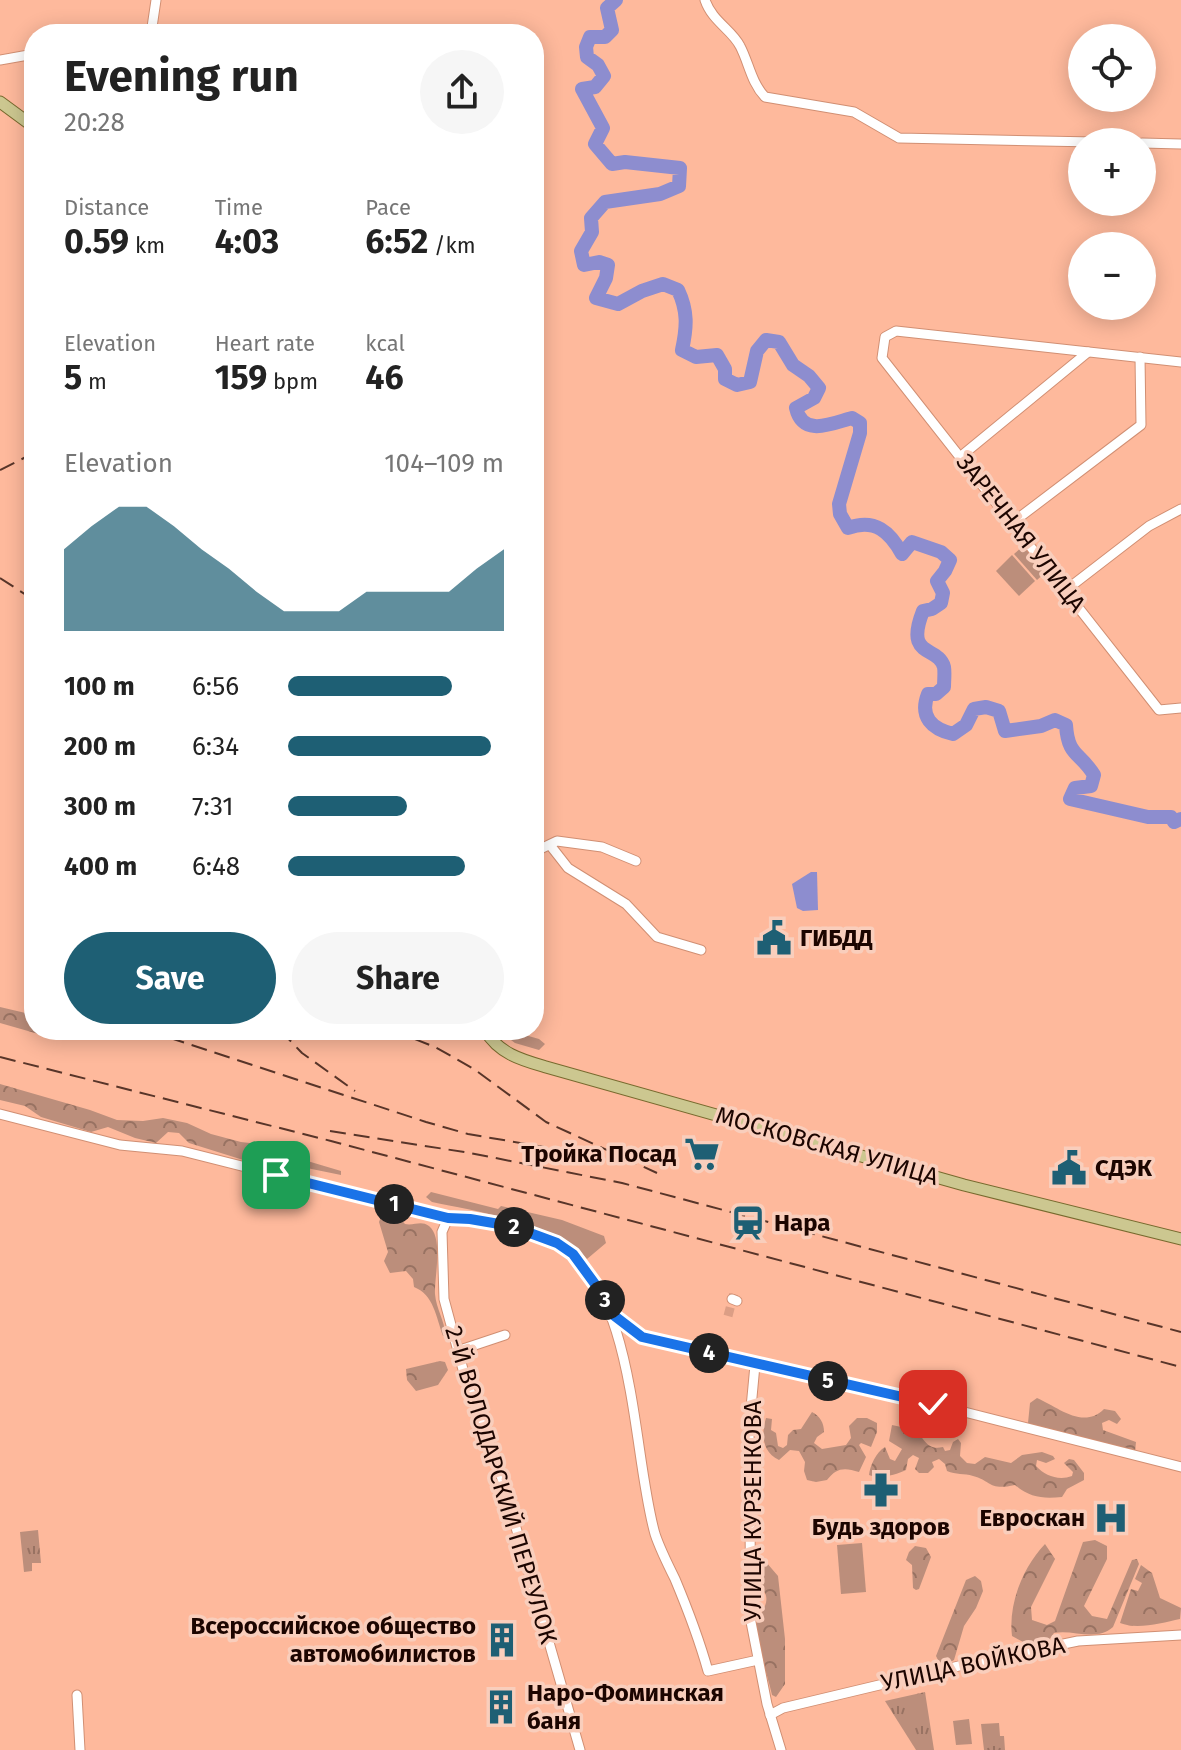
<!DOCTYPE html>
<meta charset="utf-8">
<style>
:root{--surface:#fff;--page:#f6f6f6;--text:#222;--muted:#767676;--accent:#1e5f74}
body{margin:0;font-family:"Fira Sans",sans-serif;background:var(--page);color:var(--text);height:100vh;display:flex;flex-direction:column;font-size:30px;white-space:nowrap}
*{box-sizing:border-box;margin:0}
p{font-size:26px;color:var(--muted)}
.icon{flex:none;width:44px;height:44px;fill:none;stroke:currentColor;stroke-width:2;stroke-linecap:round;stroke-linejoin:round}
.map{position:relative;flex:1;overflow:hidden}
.drawer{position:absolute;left:24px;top:24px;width:520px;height:1016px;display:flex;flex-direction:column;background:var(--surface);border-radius:32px;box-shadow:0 4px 20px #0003}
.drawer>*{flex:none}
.buttons{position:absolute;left:1068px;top:24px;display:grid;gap:16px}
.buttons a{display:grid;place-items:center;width:88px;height:88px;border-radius:50%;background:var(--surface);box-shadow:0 4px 20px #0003;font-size:40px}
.pin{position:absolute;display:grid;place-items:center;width:68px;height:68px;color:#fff;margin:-34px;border-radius:16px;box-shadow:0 4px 12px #0006}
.km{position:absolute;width:40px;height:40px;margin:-20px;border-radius:50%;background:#222;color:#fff;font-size:22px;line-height:40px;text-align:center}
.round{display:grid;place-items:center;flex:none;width:84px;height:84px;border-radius:42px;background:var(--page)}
.overview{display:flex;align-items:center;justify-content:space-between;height:136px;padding:0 40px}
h1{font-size:44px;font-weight:700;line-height:60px}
.stats{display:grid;grid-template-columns:repeat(3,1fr);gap:12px;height:136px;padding:8px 40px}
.stats div{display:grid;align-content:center}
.stats b{font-size:34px;font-weight:700}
.stats small{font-size:22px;font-weight:400}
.stats p{font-size:22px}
.chart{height:224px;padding:16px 40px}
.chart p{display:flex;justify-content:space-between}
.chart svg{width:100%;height:144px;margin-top:8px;fill:var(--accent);opacity:.7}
.cta{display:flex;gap:16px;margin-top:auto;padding:16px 40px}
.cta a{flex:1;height:92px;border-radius:48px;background:var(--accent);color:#fff;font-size:32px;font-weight:700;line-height:92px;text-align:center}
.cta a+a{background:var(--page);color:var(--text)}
ul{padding:0 40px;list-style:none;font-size:26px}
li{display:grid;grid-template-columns:128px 96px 1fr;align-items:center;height:60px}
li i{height:20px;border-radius:10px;background:var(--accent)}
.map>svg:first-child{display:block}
.grass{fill:#bc8e7b}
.forest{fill:url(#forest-crowns)}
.park{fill:url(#park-tufts)}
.water{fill:#8d8dcf}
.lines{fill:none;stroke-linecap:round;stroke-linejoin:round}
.river{stroke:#8d8dcf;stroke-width:14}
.minor-tunnel{stroke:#dc9e85;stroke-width:9;stroke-dasharray:9 4.5;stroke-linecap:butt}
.minor-casing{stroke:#d18f73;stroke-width:11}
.major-casing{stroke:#786a2e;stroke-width:13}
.minor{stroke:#fff;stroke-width:9}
.major{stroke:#ccc790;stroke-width:11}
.rail{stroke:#583529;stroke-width:2;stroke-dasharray:16 8;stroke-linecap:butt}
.route-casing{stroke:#fff;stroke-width:16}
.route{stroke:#1a73e8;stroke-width:10}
.labels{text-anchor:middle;stroke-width:7;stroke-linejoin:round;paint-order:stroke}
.street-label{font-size:24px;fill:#1c0500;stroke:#f9cebc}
.poi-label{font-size:24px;font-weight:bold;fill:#1c0500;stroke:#f9cebc;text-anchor:start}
</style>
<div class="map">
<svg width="1181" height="1750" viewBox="0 0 1181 1750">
<defs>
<pattern id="forest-crowns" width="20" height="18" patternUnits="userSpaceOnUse" patternTransform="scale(2)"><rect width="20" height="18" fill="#bc8e7b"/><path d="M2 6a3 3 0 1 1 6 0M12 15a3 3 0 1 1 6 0" fill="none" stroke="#987262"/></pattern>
<pattern id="park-tufts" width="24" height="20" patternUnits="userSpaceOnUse" patternTransform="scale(2)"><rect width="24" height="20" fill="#bc8e7b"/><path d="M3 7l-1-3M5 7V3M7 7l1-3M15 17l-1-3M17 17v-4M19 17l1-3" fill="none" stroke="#987262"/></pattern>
</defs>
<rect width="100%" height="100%" fill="#feb99c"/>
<!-- grass -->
<g class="grass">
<polygon points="1012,555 1035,581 1019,596 996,571"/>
<polygon points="498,1030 519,1030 518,1033 539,1039 545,1044 539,1050 515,1043"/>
<path d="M431 1192 498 1209 501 1206 562 1220 604 1236 606 1243 587 1259C557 1224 476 1211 432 1202L426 1197Z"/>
<polygon points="862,1543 866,1592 841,1594 837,1545"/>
<polygon points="969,1719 972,1744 956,1745 953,1721"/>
</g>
<!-- forest -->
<g class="forest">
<polygon points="0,1007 34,1015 34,1030 73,1030 73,1035 66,1040 56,1039 0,1023"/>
<polygon points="0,1084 90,1110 117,1120 143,1121 163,1118 187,1123 211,1134 241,1142 277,1146 294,1157 341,1171 341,1175 297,1166 288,1170 269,1168 189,1143 179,1133 168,1132 156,1143 135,1138 108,1127 91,1132 41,1117 25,1106 0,1100"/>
<path d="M390 1213 397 1215 405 1224C414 1226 421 1220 429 1226 444 1238 434 1278 435 1294 436 1309 446 1323 445 1336H443C436 1317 434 1295 414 1287L413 1279 406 1271 390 1273 384 1261 388 1252 379 1222 382 1214Z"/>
<polygon points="440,1361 445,1362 448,1370 438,1385 416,1391 407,1380 406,1369"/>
<path d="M1037 1398C1058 1407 1083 1430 1104 1409L1115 1411 1121 1419 1117 1424 1109 1420 1102 1423 1103 1430 1136 1442 1135 1452 1041 1429 1028 1423 1030 1403Z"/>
<path d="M812 1412C820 1416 824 1423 824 1432L817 1437 814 1443 822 1449 846 1445 851 1438 849 1426 857 1418H867L877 1423V1432L871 1447 861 1443 859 1445 866 1457 859 1472C844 1467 836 1468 827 1480L816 1482 807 1480 804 1471 805 1462 799 1451 790 1450 779 1460C762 1452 761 1434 766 1418L772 1419 771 1430 776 1433 778 1446 783 1448 787 1445 788 1435 793 1430 801 1429Z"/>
<path d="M892 1425 915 1430C925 1439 927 1451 943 1447L945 1451 950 1450 953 1442 958 1439 961 1443 960 1456 967 1463 975 1464 985 1457 1011 1463 1022 1455 1042 1452 1053 1456 1055 1459 1046 1463 1037 1460 1036 1466C1045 1476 1059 1481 1072 1476L1073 1472 1064 1463 1069 1459 1074 1460 1084 1473V1480L1067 1489 1062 1497C1044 1499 1030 1498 1015 1485 989 1491 992 1481 973 1476 964 1473 956 1475 947 1471L945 1464 939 1459 932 1462 934 1467 928 1473H919L915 1469 919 1458 913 1455 908 1459 906 1470C896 1475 879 1479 869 1475 870 1466 876 1452 885 1447L890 1459 895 1461 902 1449 889 1441Z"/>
<path d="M1095 1540 1107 1546V1559L1084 1606 1092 1616 1107 1619 1132 1560 1137 1559 1139 1564 1113 1627C1096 1642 1073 1629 1054 1633L1046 1644H1027L1012 1636C1008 1604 1023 1567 1045 1544L1055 1559 1031 1607 1032 1620 1047 1625 1055 1621 1083 1542Z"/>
<polygon points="915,1546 926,1548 931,1557 919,1589 916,1590 913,1588 912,1565 906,1560 909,1552"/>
<path d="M766 1562 778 1576 785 1639V1684L776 1697 772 1695C767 1672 758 1652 756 1628 756 1615 771 1606 765 1593 763 1588 758 1583 755 1577L756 1568Z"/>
<path d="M1141 1565 1152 1573 1160 1598 1181 1608 1180 1619C1162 1623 1137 1630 1120 1623L1131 1589 1138 1591 1142 1583 1135 1579Z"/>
<polygon points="975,1576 981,1581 983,1591 976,1608 964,1626 954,1660 947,1664 939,1662 936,1656 966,1580"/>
</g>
<!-- park -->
<g class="park">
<polygon points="1023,546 1046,572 1037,580 1014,554"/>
<polygon points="38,1530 41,1563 32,1563 32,1571 24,1572 20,1532"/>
<polygon points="925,1692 934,1750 916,1750 885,1701"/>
<polygon points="999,1723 1000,1736 1004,1736 1005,1750 984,1750 981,1724"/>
</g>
<!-- water -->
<polygon class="water" points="811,872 817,872 818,910 803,911 797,908 792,884"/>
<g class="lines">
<!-- river -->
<path class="river" d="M616 0 607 8 612 30 605 37H590L586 47 587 57 598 65 604 76 595 87 582 89 603 128 595 144 612 164 625 162 680 168 679 186 660 194 605 202 591 218 592 232 581 251 584 265 599 262 608 265 606 278 596 298 618 304 642 291 663 284 678 290C688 311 687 327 682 350L696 357 717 355 725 369V379L737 385 750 382 757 351 766 340 779 342 793 365 809 376 819 388 814 398 796 408C803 438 833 423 852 418L860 423V433L839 504 840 514 848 528C875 518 890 532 902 554L912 542 941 552 950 560 945 571 937 581 943 593 941 603 932 609 923 611C904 659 938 645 944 667 945 672 944 681 944 687L936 694H928C919 717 932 729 953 734L966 725 974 709 986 707 999 711 1005 731 1041 726 1055 720 1066 725C1068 757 1080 752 1094 775L1091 786 1075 788 1070 799 1148 817H1171L1174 822 1181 819"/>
<!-- minor-tunnel -->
<polyline class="minor-tunnel" points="728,1316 734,1293"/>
<!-- minor casing -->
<g class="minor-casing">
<g id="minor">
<path d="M705 0C712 21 732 30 740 46 749 63 751 82 765 97L854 112 899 138 1095 142"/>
<polyline points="151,34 156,0"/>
<polyline points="0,60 34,54"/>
<polyline points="1142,143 1181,144"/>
<polyline points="1181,362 896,331 885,337 882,358 1159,710 1181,708"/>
<polyline points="960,457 1088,352"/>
<polyline points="1012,523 1141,425 1140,357"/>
<polyline points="1066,590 1149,526 1181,509"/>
<polyline points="550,845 568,868 626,904 657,937 701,950"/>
<polyline points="534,852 557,841 602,847 636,861"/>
<path d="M0 1114 120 1145 182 1151 448 1218C482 1219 531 1226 560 1245 637 1294 632 1453 655 1534 660 1549 668 1565 675 1579 688 1610 699 1639 708 1671L758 1660"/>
<polyline points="448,1218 442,1232 444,1299 465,1377 502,1479 580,1750"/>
<polyline points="732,1299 737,1301"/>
<polyline points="612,1314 642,1337 933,1404 1181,1467"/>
<polyline points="457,1351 505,1335"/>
<polyline points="755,1365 749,1429 751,1622 767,1704 781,1750"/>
<polyline points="77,1695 80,1750"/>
<polyline points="770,1715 783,1708 963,1665 1078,1641 1181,1635"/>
</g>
</g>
<!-- major casing -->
<g class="major-casing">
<g id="major">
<polyline points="0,102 34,127"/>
<path d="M485 1030C499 1054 522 1060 546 1067L964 1185 1181 1239"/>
</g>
</g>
<!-- minor -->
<use href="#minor" class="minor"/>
<!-- major -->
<use href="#major" class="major"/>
<!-- rail -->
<g class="rail">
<polyline points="0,470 34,453"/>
<polyline points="0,578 34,600"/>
<polyline points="146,1030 426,1122 468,1134 544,1147"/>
<polyline points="280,1030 302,1053 355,1091"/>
<polyline points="392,1030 435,1047 474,1069 546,1122 657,1173"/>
<polyline points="0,1057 331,1141 1181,1367"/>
<polyline points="330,1131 470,1153 622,1183 1181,1332"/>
</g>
</g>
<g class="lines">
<!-- route casing -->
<g class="route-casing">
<polyline id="route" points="276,1175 448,1218 470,1219 511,1226 557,1243 573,1254 603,1295 612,1314 642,1337 933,1404"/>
</g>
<!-- route -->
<use href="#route" class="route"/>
</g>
<!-- icons -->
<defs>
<g id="civic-bare" transform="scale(2.76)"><path d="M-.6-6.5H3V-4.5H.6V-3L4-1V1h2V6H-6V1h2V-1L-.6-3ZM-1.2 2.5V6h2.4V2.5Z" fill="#1e5f74" stroke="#f9cebc" stroke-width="2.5" paint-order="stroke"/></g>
<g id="supermarket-bare" transform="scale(2.76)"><path d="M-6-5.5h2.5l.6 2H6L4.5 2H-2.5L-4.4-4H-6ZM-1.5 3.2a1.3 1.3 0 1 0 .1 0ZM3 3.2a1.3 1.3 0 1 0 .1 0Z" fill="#1e5f74" stroke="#f9cebc" stroke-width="2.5" paint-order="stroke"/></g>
<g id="station-bare" transform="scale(2.76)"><path d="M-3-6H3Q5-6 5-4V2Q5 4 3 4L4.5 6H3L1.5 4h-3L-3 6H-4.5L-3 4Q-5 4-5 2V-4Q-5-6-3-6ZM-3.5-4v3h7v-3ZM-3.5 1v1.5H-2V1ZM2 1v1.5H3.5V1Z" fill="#1e5f74" stroke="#f9cebc" stroke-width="2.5" paint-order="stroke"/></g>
<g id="pharmacy-bare" transform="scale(2.76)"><path d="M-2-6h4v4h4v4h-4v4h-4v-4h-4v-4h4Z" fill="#1e5f74" stroke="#f9cebc" stroke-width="2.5" paint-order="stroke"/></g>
<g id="hospital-bare" transform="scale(2.76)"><path d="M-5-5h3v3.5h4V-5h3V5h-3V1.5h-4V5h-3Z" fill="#1e5f74" stroke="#f9cebc" stroke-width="2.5" paint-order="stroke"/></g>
<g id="building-bare" transform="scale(2.76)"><path d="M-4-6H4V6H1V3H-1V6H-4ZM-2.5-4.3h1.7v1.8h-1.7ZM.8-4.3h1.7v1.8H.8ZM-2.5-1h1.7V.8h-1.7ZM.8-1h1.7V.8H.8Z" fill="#1e5f74" stroke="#f9cebc" stroke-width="2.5" paint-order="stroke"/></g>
</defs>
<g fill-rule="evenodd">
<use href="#civic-bare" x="774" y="938"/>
<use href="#supermarket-bare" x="702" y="1154"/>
<use href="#civic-bare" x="1069" y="1168"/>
<use href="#station-bare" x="748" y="1223"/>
<use href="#pharmacy-bare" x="881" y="1490"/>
<use href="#hospital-bare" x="1111" y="1518"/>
<use href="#building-bare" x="502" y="1640"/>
<use href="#building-bare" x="501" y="1707"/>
</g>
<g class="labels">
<!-- street labels -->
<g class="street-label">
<text transform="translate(1021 533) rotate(52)" y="8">ЗАРЕЧНАЯ УЛИЦА</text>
<text transform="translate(827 1146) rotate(16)" y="8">МОСКОВСКАЯ УЛИЦА</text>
<text transform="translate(501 1485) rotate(73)" y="8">2-Й ВОЛОДАРСКИЙ ПЕРЕУЛОК</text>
<text transform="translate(753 1511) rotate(-90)" y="8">УЛИЦА КУРЗЕНКОВА</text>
<text transform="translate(973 1664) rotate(-12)" y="8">УЛИЦА ВОЙКОВА</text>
</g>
<!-- poi labels -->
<g class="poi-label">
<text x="800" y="946">ГИБДД</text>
<text x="676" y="1162" text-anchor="end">Тройка Посад</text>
<text x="1095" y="1176">СДЭК</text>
<text x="774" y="1231">Нара</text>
<text x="1085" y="1526" text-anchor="end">Евроскан</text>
<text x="881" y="1535" text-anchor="middle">Будь здоров</text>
<text x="476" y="1634" text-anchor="end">Всероссийское общество<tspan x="476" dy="28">автомобилистов</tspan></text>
<text x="527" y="1701">Наро-Фоминская<tspan x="527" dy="28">баня</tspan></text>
</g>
</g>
</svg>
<div class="buttons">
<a><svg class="icon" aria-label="locate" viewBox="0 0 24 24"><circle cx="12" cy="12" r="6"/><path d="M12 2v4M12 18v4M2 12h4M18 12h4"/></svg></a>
<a>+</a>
<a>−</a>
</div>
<div class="pin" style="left:276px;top:1175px;background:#1e9e55"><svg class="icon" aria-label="arrive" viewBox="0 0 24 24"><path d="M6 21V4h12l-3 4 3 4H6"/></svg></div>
<div class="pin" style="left:933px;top:1404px;background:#d93025"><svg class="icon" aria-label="check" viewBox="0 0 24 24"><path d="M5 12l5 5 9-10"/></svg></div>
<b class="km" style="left:394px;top:1204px">1</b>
<b class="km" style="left:514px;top:1227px">2</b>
<b class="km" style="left:605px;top:1300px">3</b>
<b class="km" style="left:709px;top:1353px">4</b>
<b class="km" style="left:828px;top:1381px">5</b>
<section class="drawer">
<div class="overview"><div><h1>Evening run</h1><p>20:28</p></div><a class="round"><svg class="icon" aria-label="share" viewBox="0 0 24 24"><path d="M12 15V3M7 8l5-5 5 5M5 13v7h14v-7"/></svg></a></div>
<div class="stats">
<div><p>Distance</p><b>0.59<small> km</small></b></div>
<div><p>Time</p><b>4:03</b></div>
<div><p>Pace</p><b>6:52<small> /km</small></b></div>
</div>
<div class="stats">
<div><p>Elevation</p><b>5<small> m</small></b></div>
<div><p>Heart rate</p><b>159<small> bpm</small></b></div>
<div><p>kcal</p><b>46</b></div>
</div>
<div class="chart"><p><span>Elevation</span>104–109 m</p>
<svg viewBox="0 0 160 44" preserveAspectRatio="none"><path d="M0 44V19L10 12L20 6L30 6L40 12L50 19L60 25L70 32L80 38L90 38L100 38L110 32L120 32L130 32L140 32L150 25L160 19V44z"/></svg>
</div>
<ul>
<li><b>100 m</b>6:56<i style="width:76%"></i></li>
<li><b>200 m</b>6:34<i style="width:94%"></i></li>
<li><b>300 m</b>7:31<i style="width:55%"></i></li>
<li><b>400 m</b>6:48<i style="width:82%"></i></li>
</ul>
<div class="cta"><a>Save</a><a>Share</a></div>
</section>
</div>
